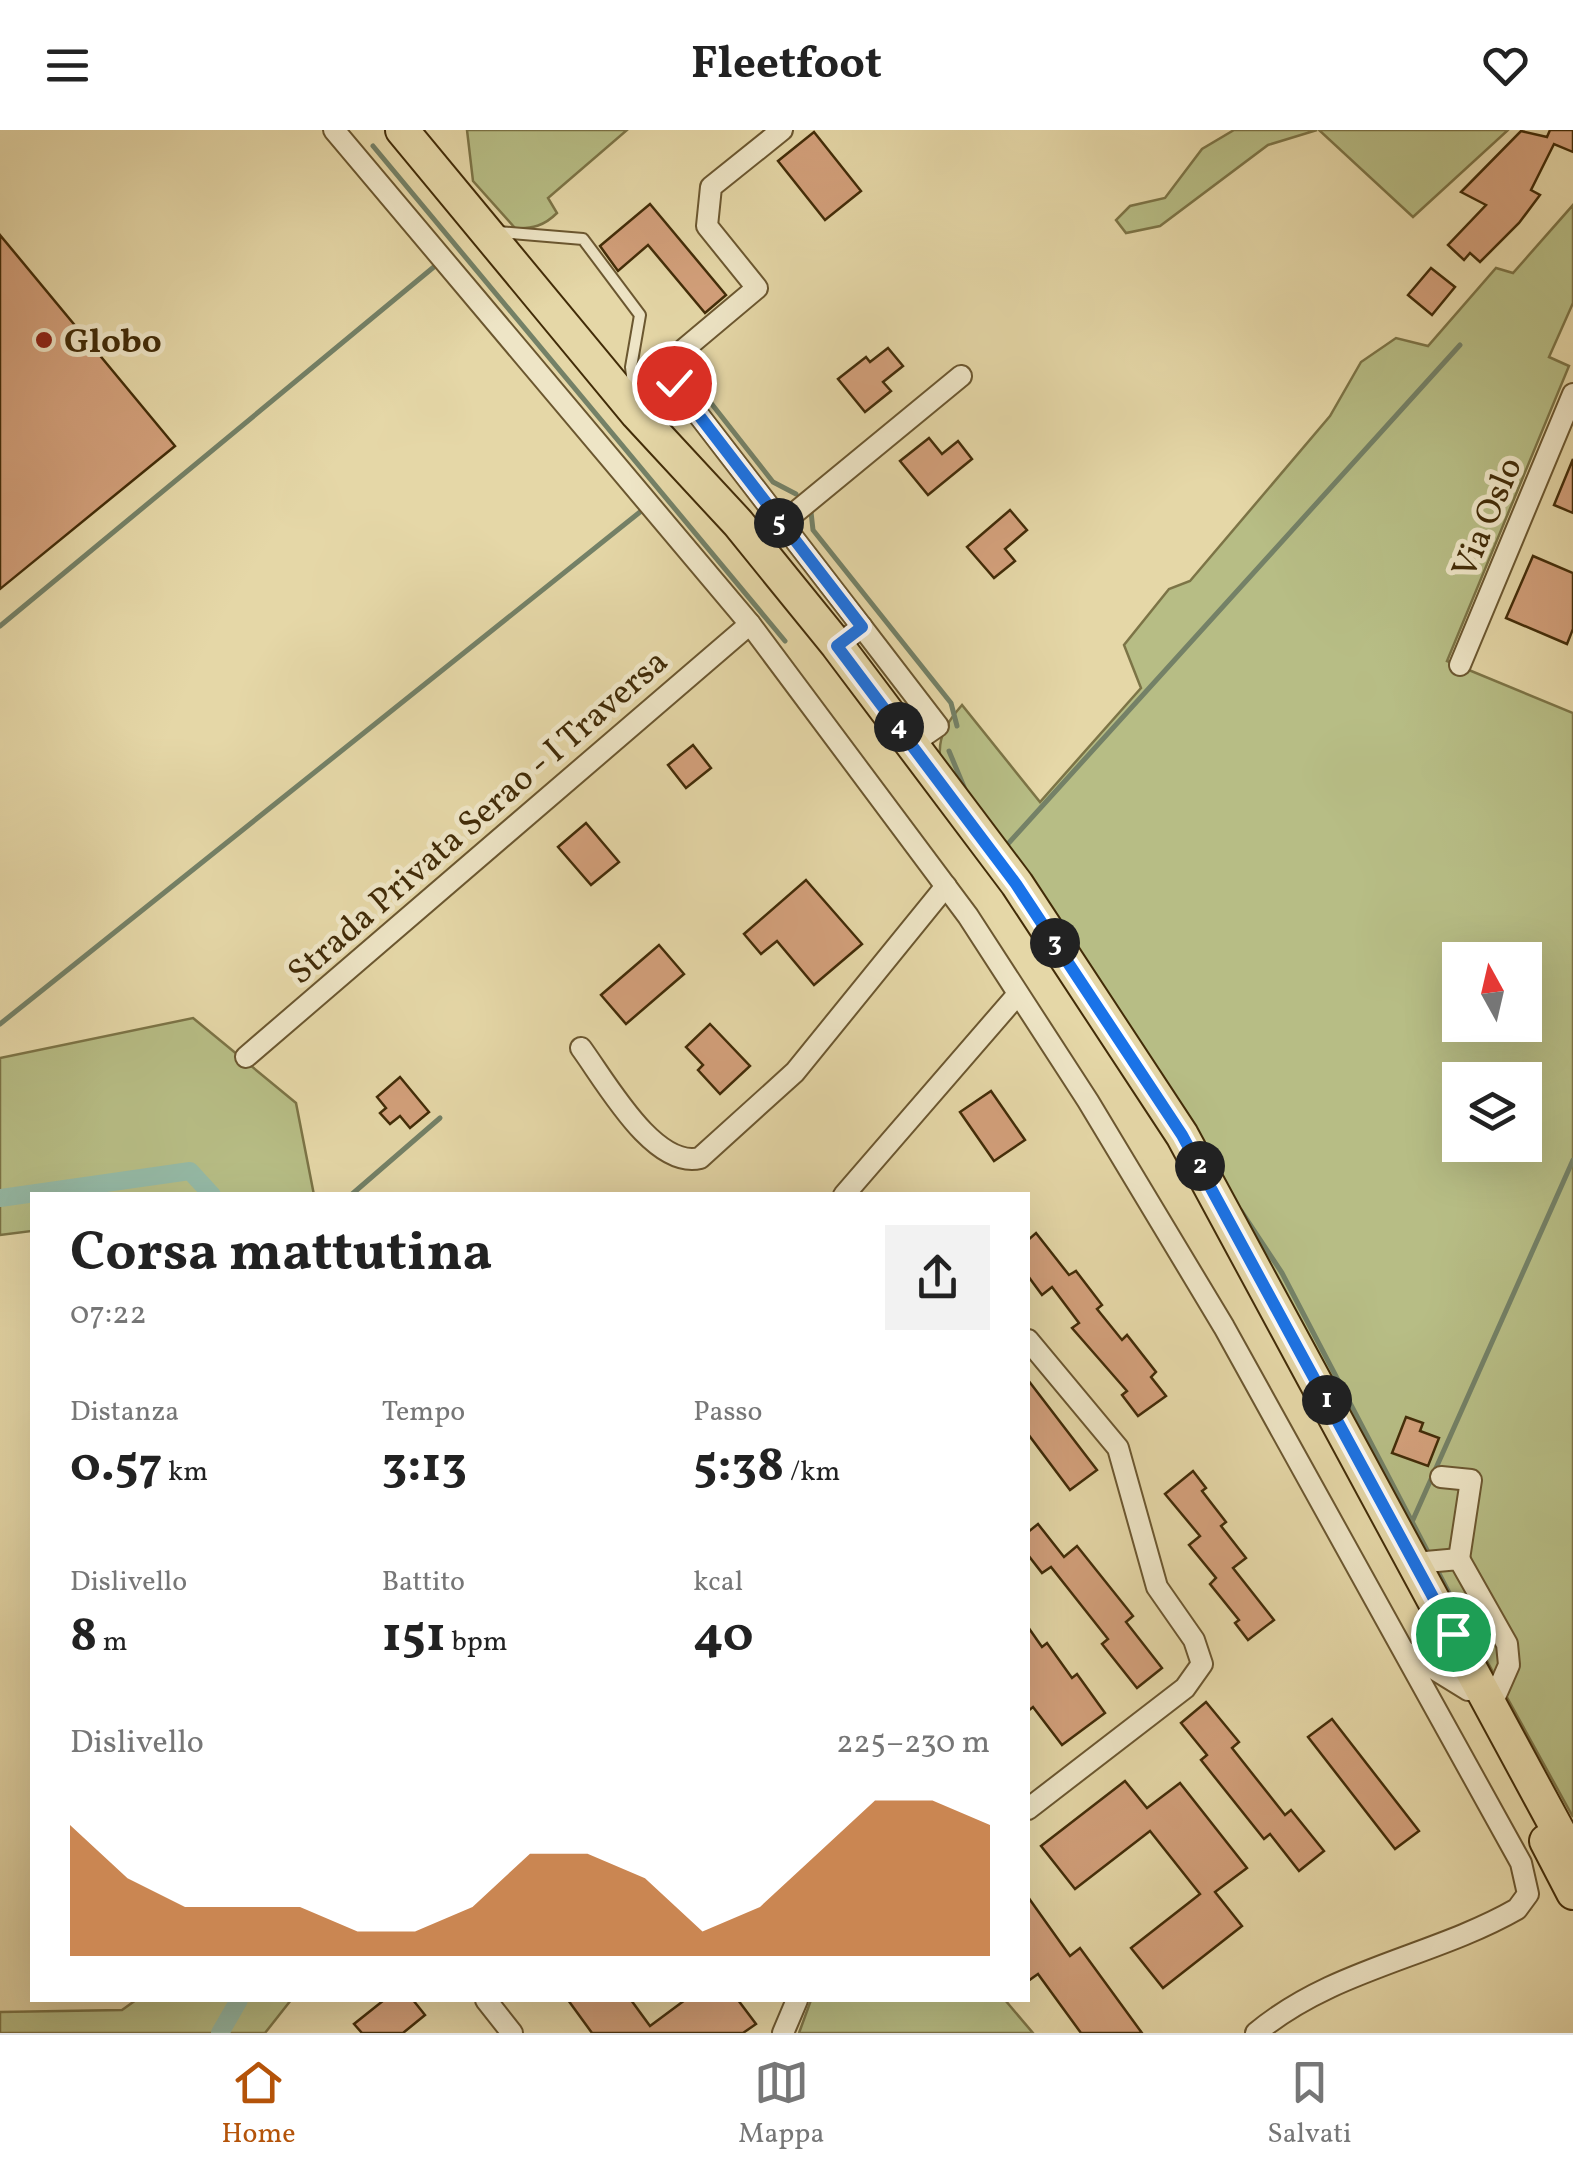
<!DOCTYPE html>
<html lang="it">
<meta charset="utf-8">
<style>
:root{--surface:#fff;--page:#f2f2f2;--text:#222;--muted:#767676;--line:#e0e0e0;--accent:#b45309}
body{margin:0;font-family:Vollkorn,serif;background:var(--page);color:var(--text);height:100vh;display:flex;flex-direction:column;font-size:38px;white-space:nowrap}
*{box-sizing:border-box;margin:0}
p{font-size:32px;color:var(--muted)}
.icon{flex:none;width:55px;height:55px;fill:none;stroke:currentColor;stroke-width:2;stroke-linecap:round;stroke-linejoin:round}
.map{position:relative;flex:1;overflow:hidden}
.side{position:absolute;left:30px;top:1062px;width:1000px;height:810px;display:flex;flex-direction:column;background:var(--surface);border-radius:0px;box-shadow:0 10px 40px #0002}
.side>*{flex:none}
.needle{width:65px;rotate:352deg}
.controls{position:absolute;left:1442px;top:812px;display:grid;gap:20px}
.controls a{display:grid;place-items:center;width:100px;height:100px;border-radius:0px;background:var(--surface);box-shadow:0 10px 40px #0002;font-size:50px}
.pin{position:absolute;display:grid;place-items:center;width:85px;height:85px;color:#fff;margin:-42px;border:5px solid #fff;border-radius:50%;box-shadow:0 2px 10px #0007}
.km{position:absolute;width:50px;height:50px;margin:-25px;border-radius:50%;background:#222;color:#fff;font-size:28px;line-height:50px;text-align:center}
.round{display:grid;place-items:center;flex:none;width:105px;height:105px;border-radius:0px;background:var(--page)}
.summary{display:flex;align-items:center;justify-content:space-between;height:170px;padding:0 40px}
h1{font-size:55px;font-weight:700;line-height:75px}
.metrics{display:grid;grid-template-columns:repeat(3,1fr);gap:15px;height:170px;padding:10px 40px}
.metrics div{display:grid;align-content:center}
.metrics b{font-size:50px;font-weight:700}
.metrics small{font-size:28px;font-weight:400}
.metrics p{font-size:28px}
.chart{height:280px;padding:20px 40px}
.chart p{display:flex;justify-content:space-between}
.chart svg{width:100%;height:180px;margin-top:10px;fill:var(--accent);opacity:.7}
header{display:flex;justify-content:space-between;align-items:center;height:130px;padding:0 40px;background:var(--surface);font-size:45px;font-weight:700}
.menu{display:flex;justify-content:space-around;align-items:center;height:140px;border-top:2px solid var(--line);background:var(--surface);font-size:28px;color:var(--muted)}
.menu a{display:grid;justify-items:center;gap:5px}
.menu .active{color:var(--accent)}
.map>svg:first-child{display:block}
.green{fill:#b7bd85;stroke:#7c7446;stroke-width:2.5;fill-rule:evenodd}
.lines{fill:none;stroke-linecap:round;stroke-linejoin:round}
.stream{stroke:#748167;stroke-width:5}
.canal{stroke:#96baa6;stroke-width:18}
.building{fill:#d3a07b;stroke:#422c08;stroke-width:2.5}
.service-casing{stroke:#6b5730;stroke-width:14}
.minor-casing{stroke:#6b5730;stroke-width:24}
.primary-casing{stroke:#422c08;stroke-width:36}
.service{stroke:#eee5c6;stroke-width:10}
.minor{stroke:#eee5c6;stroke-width:20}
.primary{stroke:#e5d7a7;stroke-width:32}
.route-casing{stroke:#fff;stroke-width:20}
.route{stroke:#1a73e8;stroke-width:12}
.poi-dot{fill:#8f2418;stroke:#eee5c6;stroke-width:4}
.labels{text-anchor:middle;stroke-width:10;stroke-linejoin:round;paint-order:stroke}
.poi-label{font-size:35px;font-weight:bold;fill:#422c08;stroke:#eee5c6;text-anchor:start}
.street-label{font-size:35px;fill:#422c08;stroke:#eee5c6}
</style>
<header><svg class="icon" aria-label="menu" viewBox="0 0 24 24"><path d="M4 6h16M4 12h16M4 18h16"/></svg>Fleetfoot<svg class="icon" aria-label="heart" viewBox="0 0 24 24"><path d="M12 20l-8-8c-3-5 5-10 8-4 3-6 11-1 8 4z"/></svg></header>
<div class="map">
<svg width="1573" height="1903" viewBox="0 0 1573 1903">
<rect width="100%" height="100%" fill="#e5d7a7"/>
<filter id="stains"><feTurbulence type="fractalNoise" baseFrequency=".002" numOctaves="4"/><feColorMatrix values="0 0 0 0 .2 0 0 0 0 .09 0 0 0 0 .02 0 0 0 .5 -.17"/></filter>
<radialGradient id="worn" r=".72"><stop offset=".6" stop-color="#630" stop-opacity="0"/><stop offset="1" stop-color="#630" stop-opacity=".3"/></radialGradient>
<!-- green -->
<g class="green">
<path d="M467 0H627L548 68 557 83C544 96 532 99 515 98L473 51Z"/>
<polygon points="1234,0 1317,0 1268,15 1160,96 1126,103 1116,90 1130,76 1165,68 1202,19"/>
<polygon points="1319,0 1508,0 1413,87"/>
<path d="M1573 75V173L1549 227 1569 236 1447 531 1573 583V1687L1249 1100 940 626C938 605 949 590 962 575L1040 672 1141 558 1124 515 1169 459 1190 451 1330 286 1361 232 1396 208 1428 216 1496 138 1513 143ZM1460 830H1525V895H1460ZM1460 950H1525V1015H1460Z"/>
<polygon points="193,888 296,973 314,1065 32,1065 32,1101 0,1105 0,928"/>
<polygon points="136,1870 291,1870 265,1903 0,1903 0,1882 122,1880"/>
<polygon points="811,1870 1005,1870 1033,1903 799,1903"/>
</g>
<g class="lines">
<!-- stream -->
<g class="stream">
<polyline points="373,16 785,511"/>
<polyline points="685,240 773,352 796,364"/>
<polyline points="811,382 813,400 951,573 957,596"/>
<polyline points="0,496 435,136"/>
<polyline points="949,621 964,657"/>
<polyline points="1006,716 1460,215"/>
<polyline points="0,894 640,382"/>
<polyline points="351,1065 440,988"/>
<polyline points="1241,1081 1282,1143 1430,1426"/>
<polyline points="1412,1392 1573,1030"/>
<polyline points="1435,1436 1474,1511"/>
</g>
<!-- canal -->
<g class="canal">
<polyline points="0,1068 190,1041 212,1065"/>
<polyline points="220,1903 239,1870"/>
</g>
</g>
<!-- building -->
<g class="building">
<polygon points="1550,0 1573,0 1573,22 1554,14 1531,60 1540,65 1519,93 1480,132 1470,123 1464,130 1448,115 1486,75 1461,62 1521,1 1547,7"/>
<polygon points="814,2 861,61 825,90 778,31"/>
<polygon points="650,74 726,165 705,183 648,115 618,141 600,116"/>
<polygon points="0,105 175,316 0,459"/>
<polygon points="1431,138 1455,157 1432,185 1408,165"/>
<polygon points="888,218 903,236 883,252 891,261 865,282 838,249 866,227 870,232"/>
<polygon points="929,308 942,324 958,311 972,329 928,365 900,331"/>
<polygon points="1573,329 1573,383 1554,375"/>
<polygon points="1010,380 1027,400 1005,419 1015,431 994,448 967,417"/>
<polygon points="1533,426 1573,443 1573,499 1567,514 1506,488"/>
<polygon points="693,615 711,638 686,658 668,635"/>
<polygon points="586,693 619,732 591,755 558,717"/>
<polygon points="806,750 862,814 814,855 777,811 761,824 744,804"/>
<polygon points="659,815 684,844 626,894 601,865"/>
<polygon points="710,894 750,936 720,964 698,940 703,935 686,917"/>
<polygon points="400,947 429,982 410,998 400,986 390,994 380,983 386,978 377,967"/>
<polygon points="991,961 1025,1010 994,1031 960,982"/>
<polygon points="1036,1103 1069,1145 1076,1141 1102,1175 1097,1179 1122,1210 1127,1205 1156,1242 1151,1247 1166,1266 1138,1286 1122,1265 1127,1261 1072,1198 1079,1193 1052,1157 1042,1165 1028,1146 1028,1110"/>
<polygon points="1028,1250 1097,1340 1070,1360 1028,1304"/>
<polygon points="1406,1287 1423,1293 1420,1301 1439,1308 1428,1336 1392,1323"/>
<polygon points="1193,1341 1206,1358 1202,1361 1226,1392 1221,1396 1246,1428 1233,1438 1274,1490 1248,1510 1235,1493 1239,1490 1210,1454 1216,1448 1189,1415 1200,1406 1165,1364"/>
<polygon points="1038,1394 1064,1427 1077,1416 1133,1486 1126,1492 1162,1538 1137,1558 1102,1514 1108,1509 1051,1437 1042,1443 1028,1425 1028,1402"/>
<polygon points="1028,1497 1042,1517 1047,1513 1072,1548 1077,1544 1105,1583 1062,1615 1033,1577 1028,1581"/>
<polygon points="1206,1572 1239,1612 1232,1618 1285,1685 1291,1680 1324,1721 1299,1741 1270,1704 1264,1709 1201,1630 1207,1625 1181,1593"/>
<polygon points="1332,1589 1419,1701 1395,1719 1308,1607"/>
<polygon points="1125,1651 1147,1678 1180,1653 1247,1738 1215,1762 1242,1796 1163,1858 1131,1818 1200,1764 1150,1701 1075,1759 1041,1716"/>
<polygon points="1028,1767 1070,1826 1080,1818 1142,1903 1081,1903 1038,1844 1028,1851"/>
<polygon points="384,1870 413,1870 425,1885 403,1903 362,1903 354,1894"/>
<polygon points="568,1870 631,1870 650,1896 685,1870 738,1870 756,1894 743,1903 592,1903"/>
</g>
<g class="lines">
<!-- service casing -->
<g class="service-casing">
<polyline id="service" points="499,102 583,109 640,185 631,237 634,263"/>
</g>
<!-- minor casing -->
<g class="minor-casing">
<g id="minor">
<path d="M334 0 750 494 968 786 1088 971 1224 1197 1521 1733 1528 1764 1517 1779C1433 1827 1332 1839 1256 1903"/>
<polyline points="782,0 711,57 707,96 757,158 676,226 674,253 862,497"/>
<polyline points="780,395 961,246"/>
<polyline points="851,505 862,497 938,596 912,614"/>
<polyline points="1460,535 1573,264"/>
<path d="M581 918C606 952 654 1039 700 1028L795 942 946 756"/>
<polyline points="246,927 750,494"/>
<polyline points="844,1065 1018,864"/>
<polyline points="1028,1210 1118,1318 1157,1457 1194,1510 1202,1534 1185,1558 1028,1679"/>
<polyline points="1441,1347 1471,1350 1459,1429"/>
<polyline points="1415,1433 1459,1429 1507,1514 1509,1535 1491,1576"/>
<polyline points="1408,1523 1468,1560"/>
<polyline points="486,1870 512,1903"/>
<polyline points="783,1903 797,1870"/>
</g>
</g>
<!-- primary casing -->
<g class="primary-casing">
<g id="primary">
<polyline points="402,0 637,284 738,393 837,515 1017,754 1182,1005 1573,1728"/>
<polyline points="1546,1711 1573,1763"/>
</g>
</g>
<!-- service -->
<use href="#service" class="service"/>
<!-- minor -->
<use href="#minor" class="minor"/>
<!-- primary -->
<use href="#primary" class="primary"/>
</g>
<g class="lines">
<!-- route casing -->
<g class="route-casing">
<polyline id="route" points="674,253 862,497 837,516 1016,754 1182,1005 1453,1504"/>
</g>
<!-- route -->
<use href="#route" class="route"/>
</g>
<!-- markers -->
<circle class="poi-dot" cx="44" cy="210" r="10"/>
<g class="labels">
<!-- poi labels -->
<g class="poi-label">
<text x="64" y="222">Globo</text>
</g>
<!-- street labels -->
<g class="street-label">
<text transform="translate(1486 387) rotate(-67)" y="12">Via Oslo</text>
<text transform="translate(477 686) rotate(-41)" y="12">Strada Privata Serao - I Traversa</text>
</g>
</g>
<rect width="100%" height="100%" filter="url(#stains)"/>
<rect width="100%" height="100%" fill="url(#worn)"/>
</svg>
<div class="controls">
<a><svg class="needle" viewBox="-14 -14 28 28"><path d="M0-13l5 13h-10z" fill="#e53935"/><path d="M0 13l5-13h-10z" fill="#767676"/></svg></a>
<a><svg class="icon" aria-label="layers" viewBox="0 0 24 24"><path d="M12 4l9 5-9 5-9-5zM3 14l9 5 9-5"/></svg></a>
</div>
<div class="pin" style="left:1453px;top:1504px;background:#1e9e55"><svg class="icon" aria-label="arrive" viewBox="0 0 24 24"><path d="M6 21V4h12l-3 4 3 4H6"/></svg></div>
<div class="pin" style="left:674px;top:253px;background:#d93025"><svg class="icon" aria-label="check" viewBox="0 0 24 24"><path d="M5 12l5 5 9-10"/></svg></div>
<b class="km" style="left:1327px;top:1270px">1</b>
<b class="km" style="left:1200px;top:1036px">2</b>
<b class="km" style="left:1055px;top:813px">3</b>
<b class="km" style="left:899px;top:597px">4</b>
<b class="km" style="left:779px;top:393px">5</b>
<section class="side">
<div class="summary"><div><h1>Corsa mattutina</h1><p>07:22</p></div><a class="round"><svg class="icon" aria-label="share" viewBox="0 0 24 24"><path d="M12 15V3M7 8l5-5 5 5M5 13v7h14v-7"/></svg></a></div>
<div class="metrics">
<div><p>Distanza</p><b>0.57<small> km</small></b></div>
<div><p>Tempo</p><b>3:13</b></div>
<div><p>Passo</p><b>5:38<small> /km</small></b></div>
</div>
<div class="metrics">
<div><p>Dislivello</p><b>8<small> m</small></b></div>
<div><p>Battito</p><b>151<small> bpm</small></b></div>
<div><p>kcal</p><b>40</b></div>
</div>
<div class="chart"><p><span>Dislivello</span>225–230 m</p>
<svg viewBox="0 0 160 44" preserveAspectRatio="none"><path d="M0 44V12L10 25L20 32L30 32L40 32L50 38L60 38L70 32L80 19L90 19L100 25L110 38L120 32L130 19L140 6L150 6L160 12V44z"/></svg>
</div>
</section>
</div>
<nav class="menu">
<a class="active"><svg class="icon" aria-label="home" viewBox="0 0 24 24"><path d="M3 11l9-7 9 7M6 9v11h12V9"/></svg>Home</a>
<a><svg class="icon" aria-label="map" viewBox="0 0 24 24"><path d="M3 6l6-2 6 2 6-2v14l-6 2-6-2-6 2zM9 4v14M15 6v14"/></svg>Mappa</a>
<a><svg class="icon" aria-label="saved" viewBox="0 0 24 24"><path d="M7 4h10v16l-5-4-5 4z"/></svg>Salvati</a>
</nav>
